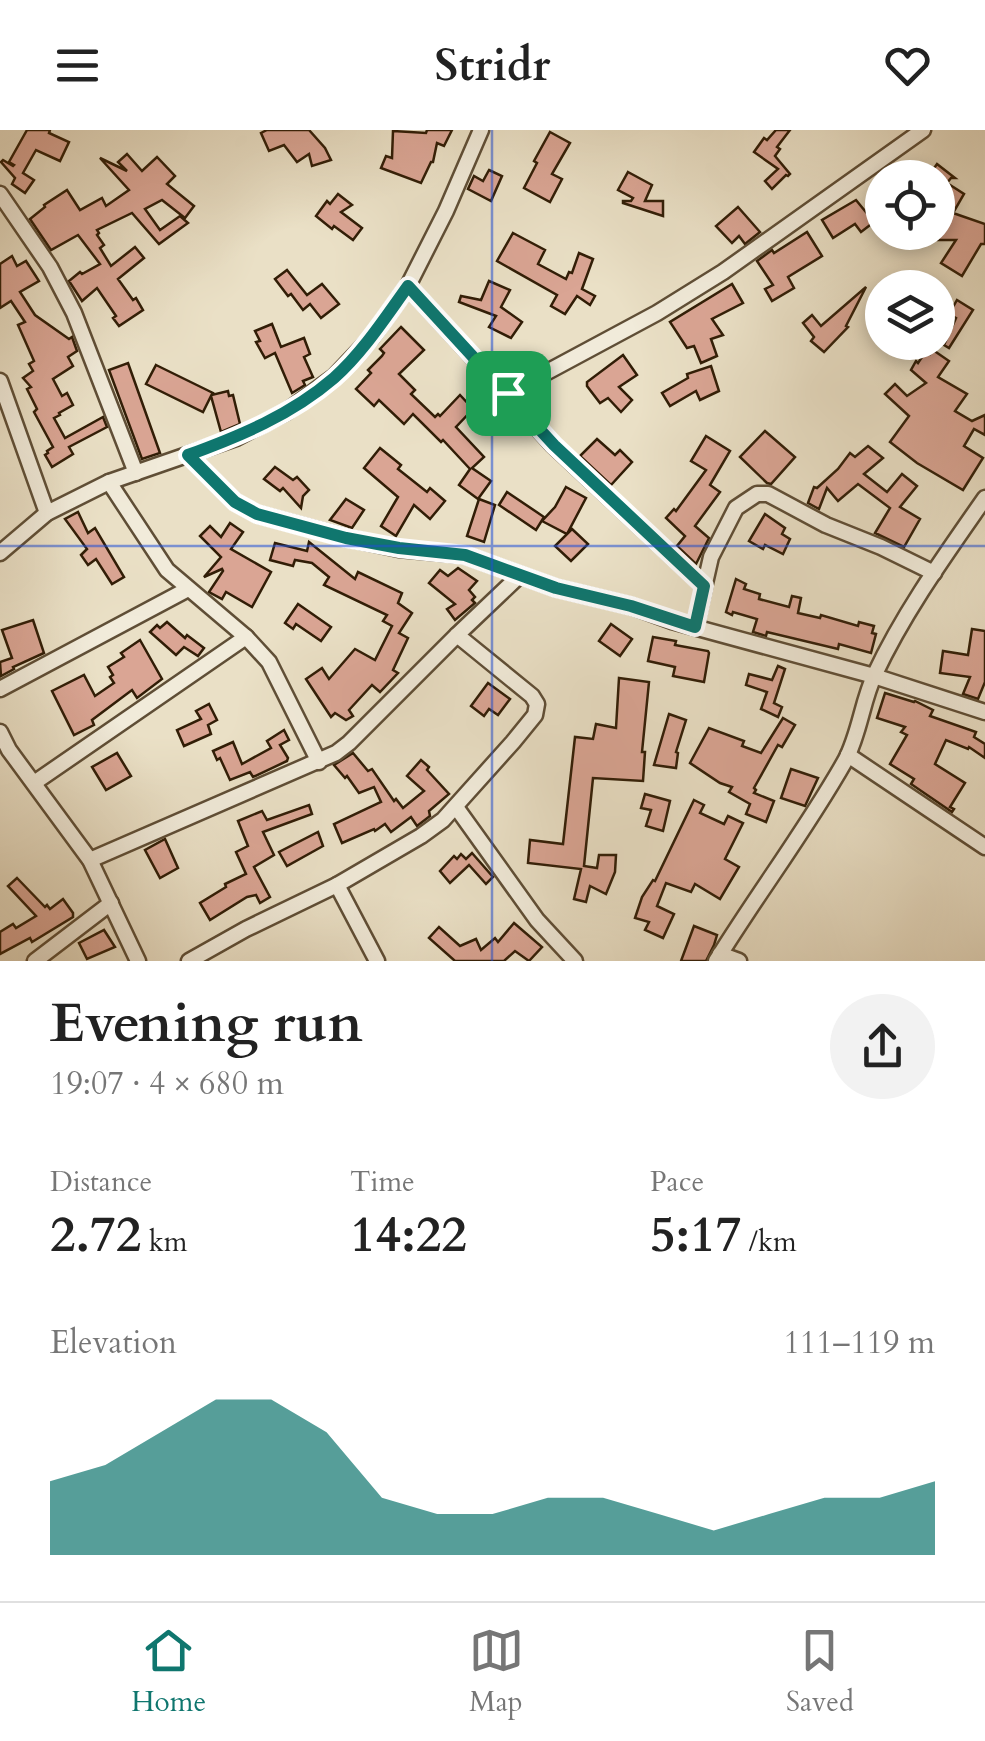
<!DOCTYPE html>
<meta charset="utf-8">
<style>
:root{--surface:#fff;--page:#f2f2f2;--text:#222;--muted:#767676;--line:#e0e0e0;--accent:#0f766e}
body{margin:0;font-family:Cardo,serif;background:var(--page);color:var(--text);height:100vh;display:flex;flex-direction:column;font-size:38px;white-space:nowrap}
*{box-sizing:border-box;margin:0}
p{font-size:32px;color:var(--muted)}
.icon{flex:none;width:55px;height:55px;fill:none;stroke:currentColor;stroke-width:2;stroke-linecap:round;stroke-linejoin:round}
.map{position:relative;height:831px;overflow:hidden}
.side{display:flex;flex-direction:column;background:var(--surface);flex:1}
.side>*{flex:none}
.tools{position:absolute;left:865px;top:30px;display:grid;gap:20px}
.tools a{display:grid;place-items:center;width:90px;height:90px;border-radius:50%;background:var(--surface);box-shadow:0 5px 15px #0003;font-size:50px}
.pin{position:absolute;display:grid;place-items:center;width:85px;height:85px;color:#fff;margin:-42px;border-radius:20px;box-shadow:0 5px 15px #0006}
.round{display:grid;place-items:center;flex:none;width:105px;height:105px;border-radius:52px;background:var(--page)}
.overview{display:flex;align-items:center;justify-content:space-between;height:170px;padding:0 50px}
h1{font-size:55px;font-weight:800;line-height:75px}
.stats{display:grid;grid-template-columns:repeat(3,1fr);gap:15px;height:170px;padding:10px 50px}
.stats div{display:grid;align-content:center}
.stats b{font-size:50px;font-weight:800}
.stats small{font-size:28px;font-weight:400}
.stats p{font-size:28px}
.chart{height:280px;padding:20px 50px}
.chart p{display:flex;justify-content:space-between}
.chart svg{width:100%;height:180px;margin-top:10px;fill:var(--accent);opacity:.7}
header{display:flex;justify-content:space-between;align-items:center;height:130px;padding:0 50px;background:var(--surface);font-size:45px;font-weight:800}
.tabs{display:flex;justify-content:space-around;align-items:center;height:140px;border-top:2px solid var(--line);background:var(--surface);font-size:28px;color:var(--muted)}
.tabs a{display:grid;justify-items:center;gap:5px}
.tabs .selected{color:var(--accent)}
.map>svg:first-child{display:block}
.building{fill:#daa594;stroke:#311d06;stroke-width:2.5}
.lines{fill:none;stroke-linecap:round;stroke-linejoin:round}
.minor-casing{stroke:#5f4e36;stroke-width:19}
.minor{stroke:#f1ebda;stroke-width:14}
.route-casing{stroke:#fff;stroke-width:20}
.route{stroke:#0f766e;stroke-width:12}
.grid{fill:none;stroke:#1d4ed8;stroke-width:2.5;stroke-opacity:0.55}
</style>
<header><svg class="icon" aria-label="menu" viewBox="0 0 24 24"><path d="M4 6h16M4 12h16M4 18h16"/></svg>Stridr<svg class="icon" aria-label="heart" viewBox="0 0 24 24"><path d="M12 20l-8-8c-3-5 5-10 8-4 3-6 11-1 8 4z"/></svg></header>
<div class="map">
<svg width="985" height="831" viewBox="0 0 985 831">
<rect width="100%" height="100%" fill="#eae0c6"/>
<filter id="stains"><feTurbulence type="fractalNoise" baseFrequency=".002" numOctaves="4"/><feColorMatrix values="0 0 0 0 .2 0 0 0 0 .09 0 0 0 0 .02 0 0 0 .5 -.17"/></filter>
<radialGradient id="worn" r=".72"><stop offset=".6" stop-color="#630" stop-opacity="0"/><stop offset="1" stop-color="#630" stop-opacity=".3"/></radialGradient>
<!-- building -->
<g class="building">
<polygon points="27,0 50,0 49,3 69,12 60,31 36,20 23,43 34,50 25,63 12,54 15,48 1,32 3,30 13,36 14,35 9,32"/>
<polygon points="267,0 309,0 325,18 331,30 312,36 309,24 297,32 284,15 269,21 261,3"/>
<polygon points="427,0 452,0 444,16 437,13 433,32 431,32 421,53 381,38 386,26 392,28 393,1 426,3"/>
<polygon points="776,0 790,0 777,17 780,19 775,26 790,44 788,46 786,45 772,59 765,51 778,39 754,22 764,8 767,10"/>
<polygon points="550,2 570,13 552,44 562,49 550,72 524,58 537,33 534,31"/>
<polygon points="127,24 142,41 157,27 175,46 167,54 194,76 185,88 162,70 145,79 160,100 180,86 188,93 159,114 132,83 97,100 99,103 97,105 104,115 100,118 111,136 135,117 144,128 118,149 133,170 136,168 143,180 119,196 113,188 116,186 97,158 82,171 69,151 80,142 82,144 100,134 78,105 51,120 30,89 45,77 44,75 67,60 80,80 102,68 106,76 129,60 100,28 127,41 118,32"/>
<polygon points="937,34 955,48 951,48 947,53 964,64 953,83 985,94 985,114 981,114 962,146 941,133 956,110 938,110 938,48 927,48"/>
<polygon points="489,40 502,46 491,71 468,59 474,46 483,51"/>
<polygon points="628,42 652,55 645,71 663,71 663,86 623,73 623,71 631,71 633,68 618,60"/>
<polygon points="338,64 352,75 341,82 362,98 353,110 334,96 332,99 316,86 327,71 330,74"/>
<polygon points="856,70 874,92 861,102 855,94 833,108 822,90"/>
<polygon points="738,77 760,102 745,114 739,106 732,113 716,96"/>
<polygon points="807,102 822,126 788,147 794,158 772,171 765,159 773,155 757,131 772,120 774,123"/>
<polygon points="513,103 545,120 538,134 566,149 569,142 572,143 579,123 593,129 582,159 595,166 590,175 577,166 565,184 551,176 557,165 497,131"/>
<polygon points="12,126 17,136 26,131 39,151 20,162 35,185 69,209 72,207 77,221 68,227 73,236 53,249 62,266 67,263 73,275 59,283 60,285 54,288 65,308 103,287 107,297 69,317 73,324 52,337 45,325 48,323 47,321 53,317 34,282 37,279 27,259 31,257 23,248 33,241 29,234 34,231 18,195 25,192 11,171 0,178 0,134"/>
<polygon points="287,140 307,165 322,154 339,174 321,188 310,174 303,180 291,164 288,166 275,149"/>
<polygon points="489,151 510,160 501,177 522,192 511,208 489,197 496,186 459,172 461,166 481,170"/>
<polygon points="732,154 743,173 712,189 723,205 711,209 717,226 701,233 694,216 687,218 670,192"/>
<polygon points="866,157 846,196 848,197 824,222 811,211 814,207 803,193 812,185 821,196"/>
<polygon points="957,170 973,180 949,218 944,215 956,188 949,184"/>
<polygon points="272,194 281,217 304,208 310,224 304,227 313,247 303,251 305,255 292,263 275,223 265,228 256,212 260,211 255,201"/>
<polygon points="401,197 424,220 399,244 415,260 411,264 435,287 438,284 440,286 460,265 473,279 456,297 484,327 472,338 491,351 478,369 459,355 470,339 443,310 441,312 413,284 404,294 379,270 374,276 356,259 371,243 368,240 382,226 384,223 380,219"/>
<polygon points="933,220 949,231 938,247 967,264 955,281 972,291 985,285 985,305 974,299 964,316 983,328 963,360 917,333 890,312 909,286 885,264 895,254 907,266 926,253 911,240 916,231 918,233 926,221 930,224"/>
<polygon points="623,225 637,245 619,257 632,270 621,282 608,268 600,273 587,256 587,252"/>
<polygon points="128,233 160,323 142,329 109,240"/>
<polygon points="156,235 213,263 212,265 228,261 229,266 233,265 240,294 221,302 211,266 203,282 146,254"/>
<polygon points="711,236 719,261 700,270 696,261 670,276 662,263 688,248 687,244"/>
<polygon points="765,301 795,327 771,354 767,353 740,327"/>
<polygon points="706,306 730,321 710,355 720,362 695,396 709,408 696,434 677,416 685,406 666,388 674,379 676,381 706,340 691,331"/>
<polygon points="597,309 615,325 620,320 632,332 611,355 580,326"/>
<polygon points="868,316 883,328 864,344 887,362 902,344 917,356 900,377 920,389 904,417 875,403 890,378 858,354 838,371 827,358 819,379 808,373 814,357 817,358 838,339 850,323 855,327"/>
<polygon points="380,318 401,335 398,339 427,362 430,358 445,371 430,389 414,375 396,406 381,396 398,367 364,338"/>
<polygon points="275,337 293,350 297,347 309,360 303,366 301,378 283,358 280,361 264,349"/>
<polygon points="566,357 586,368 567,404 542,391 555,377"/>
<polygon points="507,362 544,387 536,400 499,375"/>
<polygon points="346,369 364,380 352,398 330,390"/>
<polygon points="479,369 495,375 484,412 467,406"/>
<polygon points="78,382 88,403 95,398 124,447 112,454 96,429 88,435 81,425 87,419 65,389"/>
<polygon points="765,384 785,398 782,404 790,409 783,424 765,415 763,419 749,411"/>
<polygon points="230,393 243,402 231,419 271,442 252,477 226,462 222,469 209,462 223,441 222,439 204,447 221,427 200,406 210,396 221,407"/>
<polygon points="572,399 588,414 571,431 555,416"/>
<polygon points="309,412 355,449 358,442 402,463 398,473 412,483 399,503 408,508 393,540 398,543 380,562 372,555 349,580 353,586 346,590 335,583 331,587 306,549 322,538 329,549 355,519 375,530 392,496 383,491 387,485 324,455 329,447 312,433 295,430 293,436 270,430 275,413 307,421"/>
<polygon points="458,438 477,451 469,460 475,467 472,470 475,473 455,490 447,479 455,474 429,453 440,440 448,446"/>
<polygon points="736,449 746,454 744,459 760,464 759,469 789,477 792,466 801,468 798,483 820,488 821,485 858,496 859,492 874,496 872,503 876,504 871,523 839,514 838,519 767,502 766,506 753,502 757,489 733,482 732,485 726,482"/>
<polygon points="298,474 331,497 321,511 296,494 293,499 285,493"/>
<polygon points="33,490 44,523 13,537 14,539 1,546 0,532 12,528 2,500"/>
<polygon points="167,492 185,508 187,505 204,518 198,526 184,517 176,525 150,502 157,495 160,498"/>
<polygon points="611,494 632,509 620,526 599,511"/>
<polygon points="972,499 985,501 985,552 978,569 963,564 970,547 940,543 943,521 968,525"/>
<polygon points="653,507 676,511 675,515 708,521 709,523 704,552 673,546 675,537 648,531"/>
<polygon points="140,510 162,549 137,568 132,560 92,590 94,595 74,605 52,561 84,545 95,566 114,553 110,547 113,545 108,537 124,527 121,523"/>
<polygon points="778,536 785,539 774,573 782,577 778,587 761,579 767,562 746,555 749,544 772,550"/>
<polygon points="619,548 649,552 642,622 645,622 643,651 593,648 584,736 597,738 599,725 616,725 615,742 606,764 590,756 586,772 574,769 581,739 528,733 530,710 563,714 575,607 593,609 596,594 616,598"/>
<polygon points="488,553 510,569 498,585 489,579 484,586 471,576"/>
<polygon points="885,563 914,572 915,571 933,580 930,586 976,602 974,607 985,614 985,628 969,617 968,619 946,610 935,634 965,653 950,677 954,679 952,682 911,654 914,649 890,634 907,605 901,602 905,597 877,588"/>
<polygon points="209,574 217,590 208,595 211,604 184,616 177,600 201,589 196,581"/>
<polygon points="669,584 686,590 676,622 678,623 676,638 654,635"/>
<polygon points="783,588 795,595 782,617 778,615 754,658 756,660 754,663 774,671 766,692 746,684 750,674 729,662 732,657 720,653 690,633 709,598 744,611 742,616 761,623"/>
<polygon points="284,600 289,610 280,615 288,628 287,631 253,647 250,642 230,650 220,628 217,630 213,621 233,612 242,634 271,618 267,611"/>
<polygon points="117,623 131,646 106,660 92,637"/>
<polygon points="353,623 368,641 372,639 394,671 396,669 403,678 424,661 407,646 421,630 429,637 427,640 449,664 429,681 430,686 417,696 411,687 391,702 385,694 375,701 374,699 342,713 334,694 381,672 374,657 359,663 347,646 345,648 334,635"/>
<polygon points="791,639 818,648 805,676 781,668"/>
<polygon points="645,664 670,671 663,701 646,696 651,680 641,678"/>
<polygon points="694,670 704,675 700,683 724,694 728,686 743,693 725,729 739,737 720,769 695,754 691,762 666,753 657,776 674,784 663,808 645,800 649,792 635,788 642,767 653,750 655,751"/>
<polygon points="309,675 312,684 263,702 274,725 254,737 270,767 260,773 256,765 247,767 210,790 200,773 226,757 225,754 246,744 236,722 248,716 238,691 262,681 267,690"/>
<polygon points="318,702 323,716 287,736 279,722"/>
<polygon points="165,709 178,738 160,748 145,720"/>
<polygon points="472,723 493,747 486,754 469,735 450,753 440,741 454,726 457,729 461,724 466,729"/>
<polygon points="17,748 45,777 47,775 50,779 63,769 73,783 73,787 32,812 30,808 0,824 0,802 13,794 16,798 36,786 8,756"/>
<polygon points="514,793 542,817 529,831 515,821 504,831 455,831 429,808 439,797 460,816 476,809 481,820 495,808 498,812"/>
<polygon points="694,796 717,805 714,815 706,831 681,831"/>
<polygon points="104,800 115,817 87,829 79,813"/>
</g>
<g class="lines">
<!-- minor casing -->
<g class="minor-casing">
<g id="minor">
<polyline points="0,64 50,137 74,183 136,343"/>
<polyline points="408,156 553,315 704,456"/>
<polyline points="0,251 47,383"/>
<polyline points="508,263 657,183 723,142 923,0"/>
<polyline points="188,325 235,372 257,384 347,408 399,419 465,425 556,458 631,476 672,491 874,546 985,582"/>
<polyline points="109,352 167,440 246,507 269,532 319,632"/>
<polyline points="0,423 47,383 109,352 236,308 286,282 334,247 371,208 408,156 446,81 481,0"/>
<polyline points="695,497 711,427 736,378 757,364 768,364 826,395 881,417 934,443"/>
<polyline points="0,559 188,459"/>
<polyline points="0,602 9,620 90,730 138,831"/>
<polyline points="848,625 985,717"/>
<polyline points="34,653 246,507"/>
<polyline points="456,677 537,790 575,831"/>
<polyline points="90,730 336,623 349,613 457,505"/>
<polyline points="337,755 377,831"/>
<polyline points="720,824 739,831"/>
<polyline points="35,831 111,773"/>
<polyline points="189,831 246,799 337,755 421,706 443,690 513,612 535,585 537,574 532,566 457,505 519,446"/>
<path d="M716 831C758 763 806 700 845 631 860 603 862 571 875 544 904 482 946 424 985 368"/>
</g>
</g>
<!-- minor -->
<use href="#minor" class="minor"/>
</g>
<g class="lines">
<!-- route casing -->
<g class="route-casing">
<path id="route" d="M408 156 554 315 704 456 695 497 631 476 556 458 465 425 399 418 346 408 257 384 235 372 188 325C240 306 291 285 334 248 363 222 385 188 408 156Z"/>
</g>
<!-- route -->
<use href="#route" class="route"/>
</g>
<!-- grid -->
<path class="grid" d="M492 0V831M0 416H985"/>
<rect width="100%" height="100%" filter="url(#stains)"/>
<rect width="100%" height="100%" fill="url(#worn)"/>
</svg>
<div class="tools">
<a><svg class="icon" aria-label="locate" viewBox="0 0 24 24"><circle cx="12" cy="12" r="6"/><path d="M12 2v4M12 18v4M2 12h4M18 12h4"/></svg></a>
<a><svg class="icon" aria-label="layers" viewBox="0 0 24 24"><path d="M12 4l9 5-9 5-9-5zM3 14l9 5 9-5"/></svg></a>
</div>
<div class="pin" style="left:508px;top:263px;background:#1e9e55"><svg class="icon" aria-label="arrive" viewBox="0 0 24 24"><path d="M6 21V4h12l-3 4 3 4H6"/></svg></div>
</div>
<section class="side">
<div class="overview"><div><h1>Evening run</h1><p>19:07 · 4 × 680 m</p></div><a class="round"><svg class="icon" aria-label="share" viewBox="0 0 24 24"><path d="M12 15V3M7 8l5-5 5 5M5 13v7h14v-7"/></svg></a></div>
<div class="stats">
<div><p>Distance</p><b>2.72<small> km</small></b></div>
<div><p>Time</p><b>14:22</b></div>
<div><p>Pace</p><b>5:17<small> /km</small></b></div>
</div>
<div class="chart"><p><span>Elevation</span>111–119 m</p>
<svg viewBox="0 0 160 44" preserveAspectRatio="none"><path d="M0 44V26L10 22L20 14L30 6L40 6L50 14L60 30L70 34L80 34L90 30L100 30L110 34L120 38L130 34L140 30L150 30L160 26V44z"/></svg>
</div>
</section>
<nav class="tabs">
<a class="selected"><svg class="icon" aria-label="home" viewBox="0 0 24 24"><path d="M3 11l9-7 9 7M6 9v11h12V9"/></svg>Home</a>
<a><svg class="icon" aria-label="map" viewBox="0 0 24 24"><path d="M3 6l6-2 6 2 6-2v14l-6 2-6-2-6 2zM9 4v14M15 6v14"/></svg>Map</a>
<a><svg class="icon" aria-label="saved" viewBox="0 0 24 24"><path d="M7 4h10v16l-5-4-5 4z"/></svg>Saved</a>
</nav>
